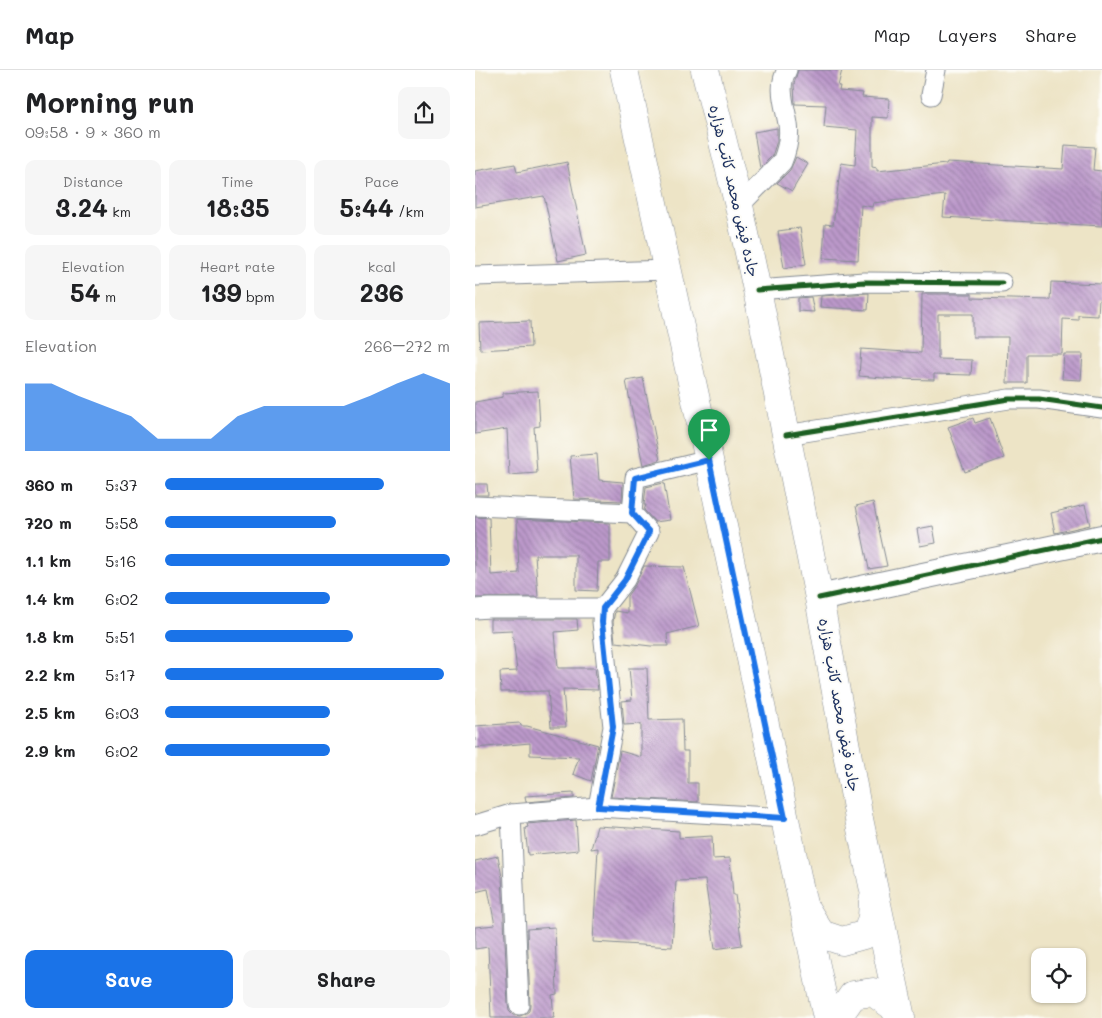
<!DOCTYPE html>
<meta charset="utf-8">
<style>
:root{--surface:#fff;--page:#f6f6f6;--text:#202124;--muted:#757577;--line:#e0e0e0;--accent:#1a73e8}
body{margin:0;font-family:Mali,"Playpen Sans Arabic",sans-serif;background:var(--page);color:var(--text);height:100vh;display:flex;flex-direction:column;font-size:19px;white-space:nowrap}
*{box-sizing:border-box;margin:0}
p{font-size:16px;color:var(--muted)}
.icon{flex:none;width:28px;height:28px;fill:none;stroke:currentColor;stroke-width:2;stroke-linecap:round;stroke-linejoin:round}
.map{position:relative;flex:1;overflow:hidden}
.drawer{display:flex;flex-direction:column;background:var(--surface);width:475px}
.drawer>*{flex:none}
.controls{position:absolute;left:556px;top:878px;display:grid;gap:10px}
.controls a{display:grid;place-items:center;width:55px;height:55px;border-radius:10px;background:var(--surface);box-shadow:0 1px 4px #0004;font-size:25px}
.pin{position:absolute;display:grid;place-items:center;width:42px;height:42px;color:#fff;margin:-51px -21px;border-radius:50% 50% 50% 0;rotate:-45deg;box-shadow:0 0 5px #0007}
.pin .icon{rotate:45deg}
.round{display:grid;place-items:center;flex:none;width:52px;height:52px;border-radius:10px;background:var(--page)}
.head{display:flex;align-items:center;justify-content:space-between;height:85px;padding:0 25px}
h1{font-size:28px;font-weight:700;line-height:38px}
.figures{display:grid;grid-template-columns:repeat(3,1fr);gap:8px;height:85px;padding:5px 25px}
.figures div{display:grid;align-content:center;border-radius:10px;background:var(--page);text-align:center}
.figures b{font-size:25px;font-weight:700}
.figures small{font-size:14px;font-weight:400}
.figures p{font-size:14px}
.chart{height:140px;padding:10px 25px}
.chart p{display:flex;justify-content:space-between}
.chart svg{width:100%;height:90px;margin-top:5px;fill:var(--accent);opacity:.7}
.cta{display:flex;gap:10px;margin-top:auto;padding:10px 25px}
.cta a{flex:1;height:58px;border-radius:10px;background:var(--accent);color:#fff;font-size:20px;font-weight:700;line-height:58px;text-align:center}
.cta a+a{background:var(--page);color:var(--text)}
ul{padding:0 25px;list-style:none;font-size:16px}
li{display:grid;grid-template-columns:80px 60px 1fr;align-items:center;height:38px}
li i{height:12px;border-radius:6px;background:var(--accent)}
header{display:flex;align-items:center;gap:30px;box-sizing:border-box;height:70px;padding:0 25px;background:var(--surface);border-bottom:1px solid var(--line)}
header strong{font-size:24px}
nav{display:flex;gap:28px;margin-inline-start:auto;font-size:18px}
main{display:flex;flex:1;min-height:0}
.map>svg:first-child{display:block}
.building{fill:url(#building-back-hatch)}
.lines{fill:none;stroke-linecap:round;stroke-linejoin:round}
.street-casing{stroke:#848a92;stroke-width:21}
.secondary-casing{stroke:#848a92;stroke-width:28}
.primary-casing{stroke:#848a92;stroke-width:29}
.street{stroke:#fff;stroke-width:19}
.secondary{stroke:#fff;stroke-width:26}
.primary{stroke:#fff;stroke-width:28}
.cycleway-casing{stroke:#fdfcf7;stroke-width:8}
.cycleway{stroke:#1b5e20;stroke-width:5}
.route-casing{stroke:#fff;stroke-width:10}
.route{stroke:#1a73e8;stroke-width:6}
.labels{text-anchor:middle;stroke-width:4;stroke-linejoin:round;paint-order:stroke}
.street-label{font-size:15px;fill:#1b2f5e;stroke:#fdfcf7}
</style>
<header>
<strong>Map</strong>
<nav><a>Map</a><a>Layers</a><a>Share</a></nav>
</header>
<main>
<section class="drawer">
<div class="head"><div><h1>Morning run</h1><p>09:58 · 9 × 360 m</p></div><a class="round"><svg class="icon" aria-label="share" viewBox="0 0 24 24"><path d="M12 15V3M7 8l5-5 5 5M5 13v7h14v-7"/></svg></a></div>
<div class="figures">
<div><p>Distance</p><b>3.24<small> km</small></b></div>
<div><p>Time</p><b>18:35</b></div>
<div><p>Pace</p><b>5:44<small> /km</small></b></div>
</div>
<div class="figures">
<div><p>Elevation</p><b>54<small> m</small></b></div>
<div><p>Heart rate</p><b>139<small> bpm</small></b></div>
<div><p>kcal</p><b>236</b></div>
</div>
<div class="chart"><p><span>Elevation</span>266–272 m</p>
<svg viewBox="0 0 160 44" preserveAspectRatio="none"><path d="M0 44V11L10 11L20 17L30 22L40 27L50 38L60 38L70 38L80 27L90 22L100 22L110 22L120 22L130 17L140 11L150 6L160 11V44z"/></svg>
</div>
<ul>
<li><b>360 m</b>5:37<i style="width:77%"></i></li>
<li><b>720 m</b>5:58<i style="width:60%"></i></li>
<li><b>1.1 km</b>5:16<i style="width:100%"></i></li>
<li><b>1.4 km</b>6:02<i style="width:58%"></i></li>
<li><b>1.8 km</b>5:51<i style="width:66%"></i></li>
<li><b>2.2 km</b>5:17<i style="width:98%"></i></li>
<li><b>2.5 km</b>6:03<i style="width:58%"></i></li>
<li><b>2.9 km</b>6:02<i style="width:58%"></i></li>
</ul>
<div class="cta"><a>Save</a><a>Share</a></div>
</section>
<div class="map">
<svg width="627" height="948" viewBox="0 0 627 948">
<defs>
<pattern id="building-back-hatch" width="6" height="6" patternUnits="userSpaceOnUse" patternTransform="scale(1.25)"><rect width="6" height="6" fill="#bc99ca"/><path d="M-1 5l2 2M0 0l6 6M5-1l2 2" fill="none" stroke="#987da7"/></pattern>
</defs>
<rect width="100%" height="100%" fill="#fdfcf7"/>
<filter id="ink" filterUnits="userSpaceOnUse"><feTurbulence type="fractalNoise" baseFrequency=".02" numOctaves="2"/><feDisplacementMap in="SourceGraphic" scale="10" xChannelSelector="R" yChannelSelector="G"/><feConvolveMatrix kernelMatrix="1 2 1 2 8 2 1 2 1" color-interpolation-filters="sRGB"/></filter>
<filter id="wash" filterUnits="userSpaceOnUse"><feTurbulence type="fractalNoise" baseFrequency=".0096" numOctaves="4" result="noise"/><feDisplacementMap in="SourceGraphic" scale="20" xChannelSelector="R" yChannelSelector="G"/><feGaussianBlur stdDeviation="1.12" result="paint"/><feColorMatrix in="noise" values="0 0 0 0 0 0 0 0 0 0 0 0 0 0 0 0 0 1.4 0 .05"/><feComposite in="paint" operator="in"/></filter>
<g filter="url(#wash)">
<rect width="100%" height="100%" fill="#ede4c6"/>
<g id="blocks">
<!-- building -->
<g class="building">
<polygon points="323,0 367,0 363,16 365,16 364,21 388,23 387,27 414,29 413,48 397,47 397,97 402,98 402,101 471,94 472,92 588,99 590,75 620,77 618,100 627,101 627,156 468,147 470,125 398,133 397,137 386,135 383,190 348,188 350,154 358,155 366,93 380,95 382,60 349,57 351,35 320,34 319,14"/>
<polygon points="302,58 302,71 297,86 285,98 279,62"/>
<polygon points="321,87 333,94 317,121 302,113 315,100"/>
<polygon points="92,92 111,185 83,191 69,126 0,137 0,101 40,94 42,102"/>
<polygon points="325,158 331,194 309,198 303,161"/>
<polygon points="576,212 627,214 627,230 624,230 623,246 603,245 603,250 588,249 587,284 552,284 552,313 532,313 533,267 498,267 498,244 463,244 463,289 497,290 496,305 459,304 459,310 420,309 384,306 386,279 446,283 447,224 497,224 497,228 575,230"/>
<polygon points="394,223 393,240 345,237 346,226"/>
<polygon points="336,227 339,242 323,241 323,228"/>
<polygon points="55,251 56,277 5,280 4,253"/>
<polygon points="589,284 608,284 606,310 587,309"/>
<polygon points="168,308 185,390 168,395 151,311"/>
<polygon points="63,321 65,356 59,357 62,403 34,405 32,359 0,364 0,332 28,327 28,323"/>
<polygon points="498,348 500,353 515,348 529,388 490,402 473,357"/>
<polygon points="122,384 124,410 148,412 147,431 99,429 95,386"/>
<polygon points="189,413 195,450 180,452 169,440 171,435 169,435 171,417"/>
<polygon points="0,414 12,414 13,425 0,425"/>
<polygon points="398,432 412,496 394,499 381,436"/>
<polygon points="610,435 615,455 580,463 576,443"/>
<polygon points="0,447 14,448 16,505 44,503 42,449 135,453 135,492 123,492 122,521 101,520 101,485 60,485 63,527 0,528"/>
<polygon points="458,456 461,473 445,476 442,459"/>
<polygon points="169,496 209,497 224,556 192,564 193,576 176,576 140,572 138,552 140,541 152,543 152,526 160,515"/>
<polygon points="15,549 102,549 103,560 80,562 83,598 120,598 123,620 88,619 91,657 76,657 73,621 26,622 25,602 42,601 37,560 15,561"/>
<polygon points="154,598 172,598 174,650 207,649 208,681 213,681 213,713 223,713 223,732 136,727 145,681 166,687 166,654 149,655 147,631 157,630"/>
<polygon points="45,653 46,656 52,656 123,675 116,711 98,704 104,687 55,685 55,673 0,678 0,656"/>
<polygon points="99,723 99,728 51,732 50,726"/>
<polygon points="101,750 103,780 53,785 50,758 53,757 52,754"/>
<polygon points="122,756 204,761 204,768 237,766 238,789 255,788 258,825 260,825 267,875 240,879 230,810 201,811 197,877 118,872 123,778 116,779"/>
<polygon points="23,786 27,807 33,935 34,941 38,945 45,946 50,944 54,941 55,935 52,859 80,857 82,924 77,925 79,948 16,948 13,877 0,879 0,857 20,855 13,819 0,822 0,791"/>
</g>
</g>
</g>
<g filter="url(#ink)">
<use href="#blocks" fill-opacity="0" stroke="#848a92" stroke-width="1"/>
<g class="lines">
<!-- street casing -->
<g class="street-casing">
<g id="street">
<polyline points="456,25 461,0"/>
<path d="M264 136 307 92C312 80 315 67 313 54 310 35 302 17 312 0"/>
<polyline points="0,206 193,200"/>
<polyline points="282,220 389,212 527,213"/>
<polyline points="311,365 534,329 564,329 627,338"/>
<polyline points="0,436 157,443"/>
<polyline points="0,539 14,538 128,538"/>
<polyline points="123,737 138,657 127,552 128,538 150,510 174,462 157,443 160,408 234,390"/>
<polyline points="36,744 44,935"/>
<polyline points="0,755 36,744 123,737 310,748"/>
</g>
</g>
<!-- secondary casing -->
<g class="secondary-casing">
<polyline id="secondary" points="344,528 627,468"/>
</g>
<!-- primary casing -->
<g class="primary-casing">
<g id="primary">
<polyline points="149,0 234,390 352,948"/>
<polyline points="230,0 264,136 282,220 344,528 384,749 426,948"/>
<polyline points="332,841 346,864 367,871 392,864 397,847 398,831"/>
<polyline points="362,948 378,925 398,922 419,937 424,948"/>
</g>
</g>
<!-- street -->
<use href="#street" class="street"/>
<!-- secondary -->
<use href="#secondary" class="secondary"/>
<!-- primary -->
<use href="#primary" class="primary"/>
<!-- cycleway casing -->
<g class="cycleway-casing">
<g id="cycleway">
<polyline points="282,220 389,212 527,213"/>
<polyline points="311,365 534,329 564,329 627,338"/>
<polyline points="344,528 627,468"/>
<polyline points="123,737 138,657 127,552 128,538 150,510 174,462 157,443 160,408 234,390"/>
</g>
</g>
<!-- cycleway -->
<use href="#cycleway" class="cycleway"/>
</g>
</g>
<g class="lines" filter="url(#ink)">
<!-- route casing -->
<g class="route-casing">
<polygon id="route" points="234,390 310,748 123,737 138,657 127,552 128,538 150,510 174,462 157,443 160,408"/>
</g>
<!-- route -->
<use href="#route" class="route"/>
</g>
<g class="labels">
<!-- street labels -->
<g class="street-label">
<text transform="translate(259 121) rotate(77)" y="5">جاده فیض محمد کاتب هزاره</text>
<text transform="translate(364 635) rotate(80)" y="5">جاده فیض محمد کاتب هزاره</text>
</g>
</g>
</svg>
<div class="controls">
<a><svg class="icon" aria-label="locate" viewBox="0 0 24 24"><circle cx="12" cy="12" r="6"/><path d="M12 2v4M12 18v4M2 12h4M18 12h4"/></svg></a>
</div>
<div class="pin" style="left:234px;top:390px;background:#1e9e55"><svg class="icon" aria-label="arrive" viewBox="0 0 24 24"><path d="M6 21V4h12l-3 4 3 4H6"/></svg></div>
</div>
</main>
